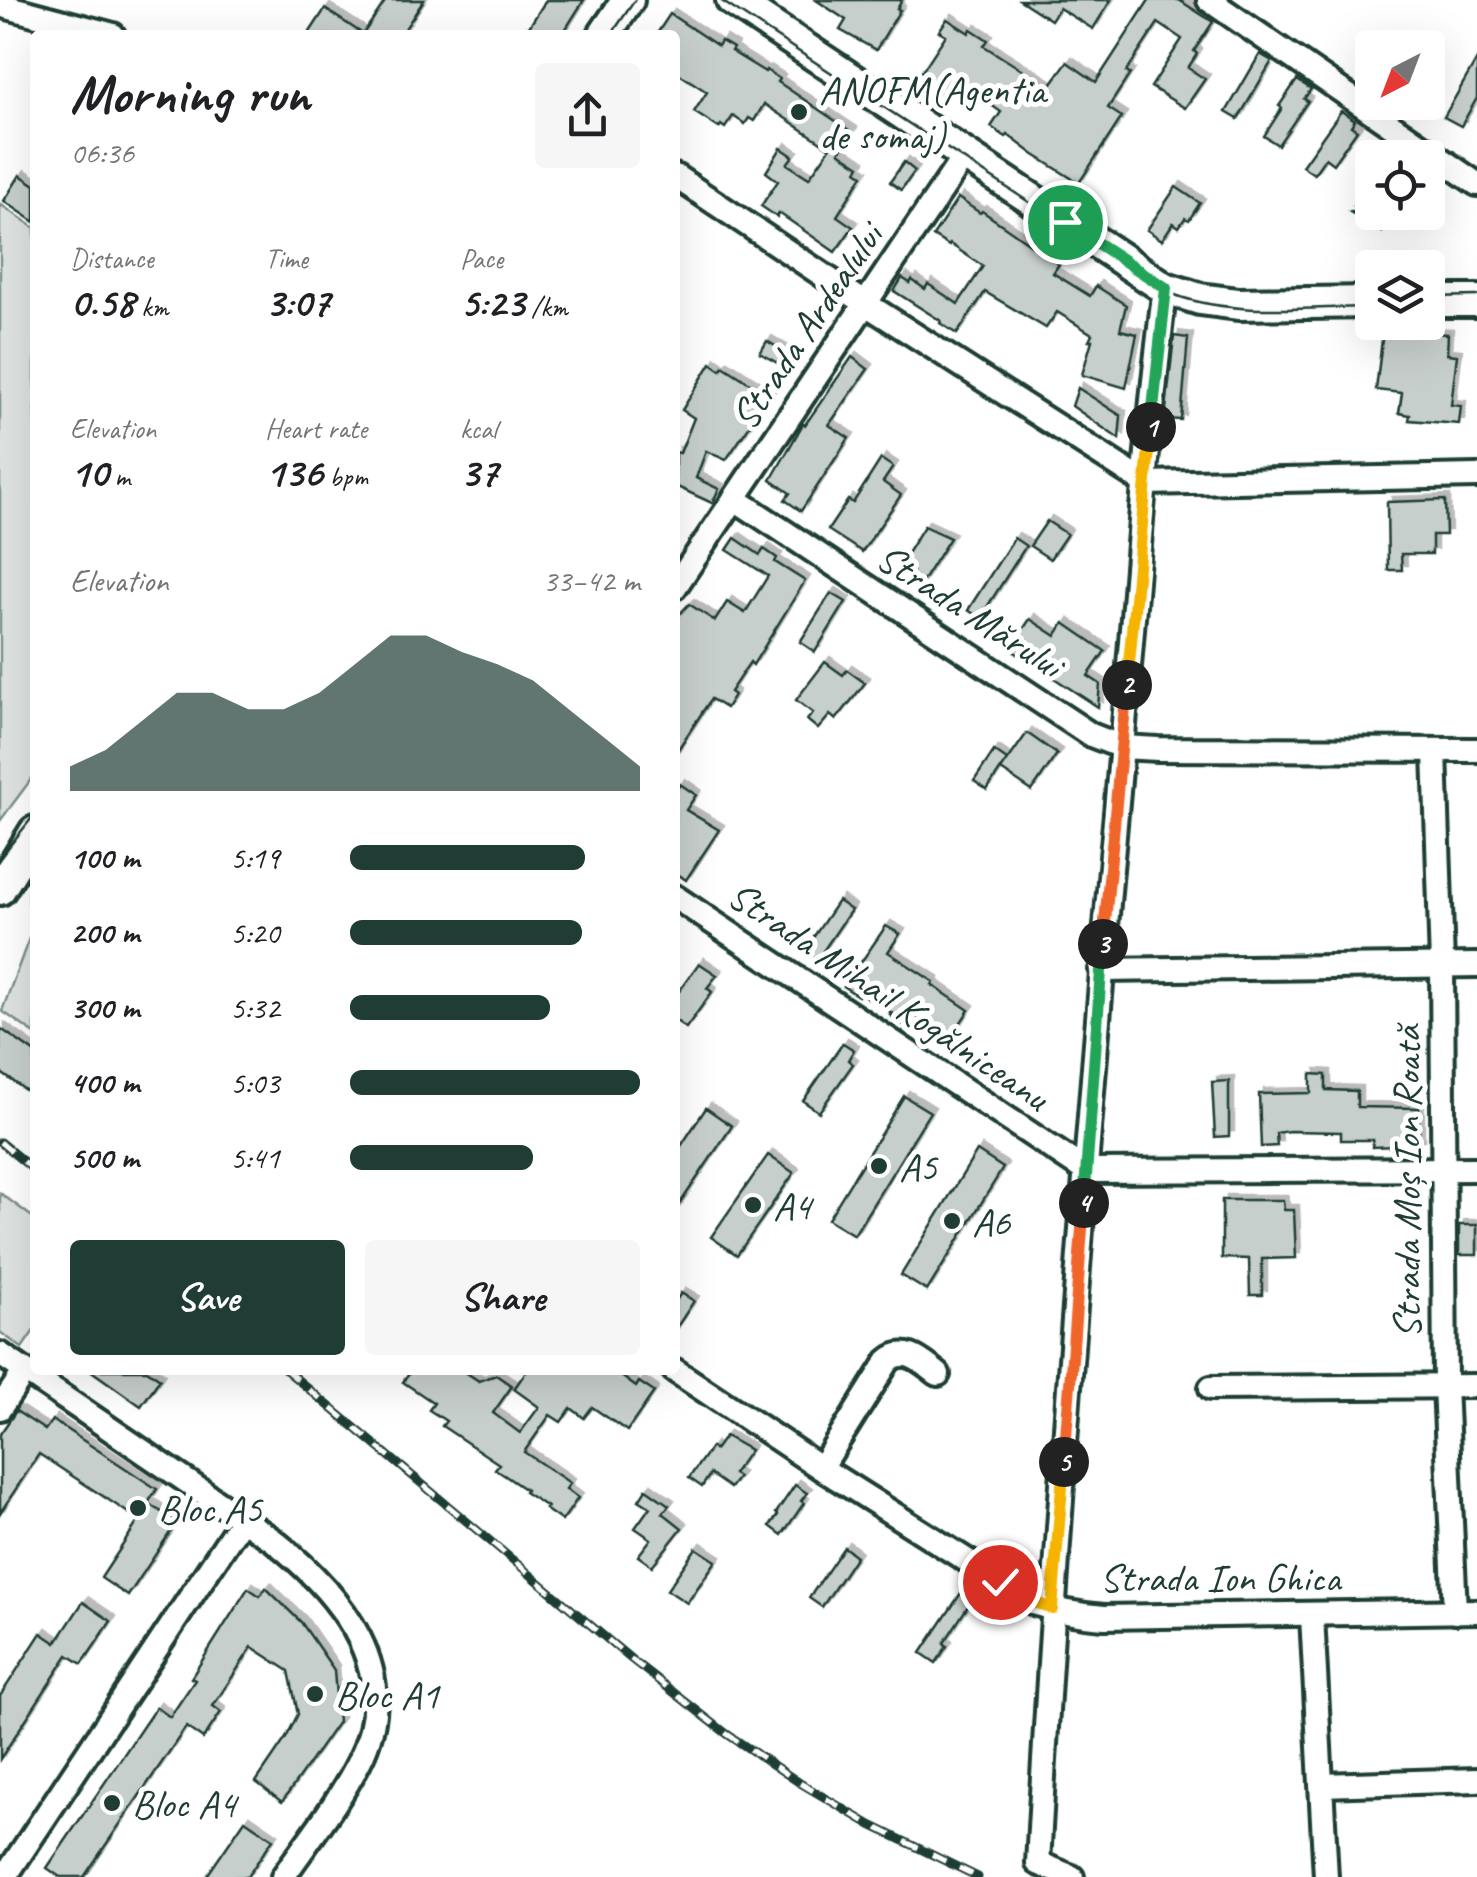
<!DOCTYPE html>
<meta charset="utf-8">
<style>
:root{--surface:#fff;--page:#f6f6f6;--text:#202124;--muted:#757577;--accent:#1f3d34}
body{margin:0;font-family:Caveat,sans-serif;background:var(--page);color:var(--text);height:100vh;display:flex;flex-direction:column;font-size:38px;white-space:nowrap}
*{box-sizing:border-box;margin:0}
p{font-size:32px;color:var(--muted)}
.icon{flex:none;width:55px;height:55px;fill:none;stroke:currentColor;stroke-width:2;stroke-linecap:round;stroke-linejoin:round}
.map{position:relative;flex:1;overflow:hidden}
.panel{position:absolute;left:30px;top:30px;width:650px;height:1345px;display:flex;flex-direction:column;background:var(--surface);border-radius:10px;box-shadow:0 10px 40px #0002}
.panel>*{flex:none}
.needle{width:65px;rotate:222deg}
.buttons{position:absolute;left:1355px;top:30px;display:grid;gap:20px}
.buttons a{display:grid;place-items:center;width:90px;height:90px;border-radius:10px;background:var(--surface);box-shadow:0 10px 40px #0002;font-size:50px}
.pin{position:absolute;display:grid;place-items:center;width:85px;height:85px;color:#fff;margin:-42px;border:5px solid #fff;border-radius:50%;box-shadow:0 2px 10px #0007}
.km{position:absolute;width:50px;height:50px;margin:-25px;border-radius:50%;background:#222;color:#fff;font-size:28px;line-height:50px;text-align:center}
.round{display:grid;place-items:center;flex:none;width:105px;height:105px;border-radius:10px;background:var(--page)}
.head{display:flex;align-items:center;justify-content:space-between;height:170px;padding:0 40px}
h1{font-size:55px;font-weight:600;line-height:75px}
.stats{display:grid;grid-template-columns:repeat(3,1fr);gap:15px;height:170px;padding:10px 40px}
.stats div{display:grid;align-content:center}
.stats b{font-size:42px;font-weight:600}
.stats small{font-size:28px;font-weight:400}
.stats p{font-size:28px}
.chart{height:280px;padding:20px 40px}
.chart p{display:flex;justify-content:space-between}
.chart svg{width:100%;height:180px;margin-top:10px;fill:var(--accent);opacity:.7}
.action{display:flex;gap:20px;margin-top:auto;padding:20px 40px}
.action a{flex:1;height:115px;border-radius:10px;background:var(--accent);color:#fff;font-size:40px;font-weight:600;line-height:115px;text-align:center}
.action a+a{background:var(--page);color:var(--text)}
ul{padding:0 40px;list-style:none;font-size:32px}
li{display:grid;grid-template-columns:160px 120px 1fr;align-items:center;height:75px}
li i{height:25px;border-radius:12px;background:var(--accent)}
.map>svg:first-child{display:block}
.green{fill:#dee3e2;stroke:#7e908b;stroke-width:2.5}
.building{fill:#c7cfcc;stroke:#1f3d34;stroke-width:2.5;filter:url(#shadow)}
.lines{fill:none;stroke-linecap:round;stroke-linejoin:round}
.minor-casing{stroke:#1f3d34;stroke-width:30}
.major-casing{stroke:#1f3d34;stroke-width:38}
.minor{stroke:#fff;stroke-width:22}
.major{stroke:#fff;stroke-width:30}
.tram{stroke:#1f3d34;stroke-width:2.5}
.rail-casing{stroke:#1f3d34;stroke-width:9}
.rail{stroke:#fff;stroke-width:5;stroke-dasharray:15;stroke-linecap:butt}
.split-1-casing{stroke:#fff;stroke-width:20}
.split-2-casing{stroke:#fff;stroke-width:20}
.split-3-casing{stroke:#fff;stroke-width:20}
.split-4-casing{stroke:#fff;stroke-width:20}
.split-5-casing{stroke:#fff;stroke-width:20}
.split-6-casing{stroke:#fff;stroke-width:20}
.split-1{stroke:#22a559;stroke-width:12}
.split-2{stroke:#f5b400;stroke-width:12}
.split-3{stroke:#f0652b;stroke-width:12}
.split-4{stroke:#22a559;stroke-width:12}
.split-5{stroke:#f0652b;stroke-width:12}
.split-6{stroke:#f5b400;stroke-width:12}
.poi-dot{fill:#1f3d34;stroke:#fff;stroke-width:4}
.labels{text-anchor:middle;stroke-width:10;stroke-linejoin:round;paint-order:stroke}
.poi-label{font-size:40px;fill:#1f3d34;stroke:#fff;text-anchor:start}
.street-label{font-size:40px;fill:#1f3d34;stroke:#fff}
</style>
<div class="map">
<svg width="1477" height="1877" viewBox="0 0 1477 1877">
<defs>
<filter id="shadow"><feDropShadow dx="5" dy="-5" stdDeviation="0" flood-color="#0004"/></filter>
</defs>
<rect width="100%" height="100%" fill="#fff"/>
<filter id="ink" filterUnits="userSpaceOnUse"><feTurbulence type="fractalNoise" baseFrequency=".01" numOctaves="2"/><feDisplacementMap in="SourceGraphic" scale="20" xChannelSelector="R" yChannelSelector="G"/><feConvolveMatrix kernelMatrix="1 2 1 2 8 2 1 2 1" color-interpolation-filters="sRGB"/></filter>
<g filter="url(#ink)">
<!-- green -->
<g class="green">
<polygon points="0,204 35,228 35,774 0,821"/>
<polygon points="35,881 35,1034 2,1011 31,933 28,891"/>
<polygon points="0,1193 35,1219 35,1329 22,1348 0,1332"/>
</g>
<!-- building -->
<g class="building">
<polygon points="386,0 424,0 401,35 308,35 325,9 363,34"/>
<polygon points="546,0 584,0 562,35 524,35"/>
<polygon points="816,0 902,0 897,9 900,10 876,50 840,30 846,20"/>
<polygon points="1020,0 1111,0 1093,29 1059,8 1051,20"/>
<polygon points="1149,0 1179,0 1213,22 1194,51 1197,54 1188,68 1205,79 1185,108 1151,87 1182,39 1158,23 1126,72 1130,74 1108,108 1122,117 1079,183 1033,154 1008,135 1006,137 991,127 1001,112 960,83 956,82 946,97 917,79 946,35 939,31 947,19 969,33 971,29 988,40 984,46 1049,87 1067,62 1096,82"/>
<polygon points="670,14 718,46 721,41 733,48 731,51 765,72 766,70 780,79 778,82 852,132 839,152 860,166 857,171 863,175 837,216 853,227 835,252 779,213 777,217 761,206 778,181 766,172 781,148 793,156 787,164 809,178 830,148 764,104 754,121 749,118 745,124 733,116 725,128 721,125 719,128 694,112 707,92 675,71 675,35 656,35"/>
<polygon points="1260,54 1272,61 1238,119 1226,112"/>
<polygon points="1477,59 1477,98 1461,126 1444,117"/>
<polygon points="1297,80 1311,89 1304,99 1308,101 1278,145 1264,136 1282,108 1279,106"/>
<polygon points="1341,111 1355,120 1351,126 1357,130 1333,164 1325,158 1314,174 1302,166"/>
<polygon points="904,162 915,171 901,190 890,182"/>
<polygon points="20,175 35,185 35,222 4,201"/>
<polygon points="1176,187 1200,203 1189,220 1185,218 1179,227 1173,223 1162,240 1147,230"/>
<polygon points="958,198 980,213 982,211 1059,264 1053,273 1090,296 1096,286 1126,305 1120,330 1137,334 1126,388 1082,375 1092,340 1089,340 1092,334 1057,312 1046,328 985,292 957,334 940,323 941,321 894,291 902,278 910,283 912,280 925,289 928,284 958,304 983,266 950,244 949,246 933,236"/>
<polygon points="1350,212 1394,212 1382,232"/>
<polygon points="1383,331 1448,334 1447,354 1457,355 1451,405 1461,406 1459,424 1409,420 1410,415 1399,413 1402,393 1376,390"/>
<polygon points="1174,336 1188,338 1181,420 1165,419"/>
<polygon points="767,341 795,358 788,369 760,353"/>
<polygon points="852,357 868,369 829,425 849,438 801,511 785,500 790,493 771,480 803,424 805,425"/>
<polygon points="711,363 721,370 723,366 770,396 726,460 706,451 696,478 719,489 712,503 675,486 675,452 680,453 694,418 682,410"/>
<polygon points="1078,388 1121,416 1119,439 1072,406"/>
<polygon points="881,459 893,467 883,482 901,495 862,552 828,530 848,500 853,503"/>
<polygon points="1445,500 1446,535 1432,535 1432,554 1401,554 1402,570 1388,570 1387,502"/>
<polygon points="1047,521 1067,534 1050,559 1030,546"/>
<polygon points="924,526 950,538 917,590 905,583 913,571 901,563"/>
<polygon points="735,538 760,555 764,549 777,558 775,562 805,581 753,665 750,662 730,692 734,695 726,708 711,699 675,754 675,619 689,604 715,621 727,602 745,613 768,576 727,550"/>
<polygon points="1014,538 1026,546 980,618 968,610"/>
<polygon points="831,593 846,602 815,652 800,642"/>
<polygon points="1030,619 1056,636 1064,623 1105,651 1088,676 1100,684 1098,707 1010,649"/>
<polygon points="825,662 843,675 847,670 865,683 836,720 830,715 818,729 807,720 813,713 796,700"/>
<polygon points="1027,733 1057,754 1032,791 1001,770"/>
<polygon points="994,751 1007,760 987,790 974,781"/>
<polygon points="680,784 696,795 686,810 719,830 686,880 675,872 675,792"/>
<polygon points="838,901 851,910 817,960 804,951"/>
<polygon points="886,926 900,934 888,952 934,982 932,985 969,1010 950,1039 912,1014 904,1025 890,1015 892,1013 860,993 858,996 844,987"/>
<polygon points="699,963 717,975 707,988 712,992 686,1028 675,1020 675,997"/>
<polygon points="0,1028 35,1053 35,1097 0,1072"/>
<polygon points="843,1043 854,1050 848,1060 853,1064 819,1112 803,1101"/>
<polygon points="1311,1074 1326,1075 1326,1090 1357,1091 1357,1107 1419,1108 1419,1145 1372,1147 1373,1140 1341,1140 1341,1132 1289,1131 1276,1133 1277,1146 1261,1147 1259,1094 1311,1093"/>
<polygon points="1229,1081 1229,1136 1215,1137 1212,1082"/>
<polygon points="904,1096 930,1112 854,1235 828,1219"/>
<polygon points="706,1108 732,1126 675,1211 675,1155"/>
<polygon points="977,1151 1003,1168 927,1291 901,1275"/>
<polygon points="768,1155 794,1173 737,1255 711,1237"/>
<polygon points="1222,1200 1283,1200 1284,1210 1294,1210 1296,1258 1262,1259 1262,1295 1250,1295 1249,1259 1222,1258"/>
<rect x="1459" y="1225" width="18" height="30"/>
<polygon points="681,1293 694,1301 675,1330 675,1302"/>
<polygon points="90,1370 147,1370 160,1379 141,1406"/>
<polygon points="412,1370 462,1370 479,1381 496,1375 512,1386 493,1413 520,1433 539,1407 514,1389 527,1370 613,1370 636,1387 639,1382 654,1392 627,1431 592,1407 584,1418 571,1408 561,1422 550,1415 534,1438 524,1452 570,1483 566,1489 578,1498 562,1521 545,1509 547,1507 524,1492 526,1490 495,1469 499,1464 442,1426 446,1421 429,1410 434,1403 403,1382"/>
<polygon points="16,1411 45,1430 52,1420 157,1489 148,1503 177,1522 128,1596 101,1578 139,1520 39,1454 0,1513 0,1434"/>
<polygon points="725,1436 750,1450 733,1474 738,1477 730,1488 710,1474 702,1487 689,1478 711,1447 715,1450"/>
<polygon points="795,1485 807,1493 801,1501 804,1503 782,1535 770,1526 778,1515 776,1513"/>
<polygon points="646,1489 669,1505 663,1513 682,1528 652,1566 638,1556 651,1539 635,1528 650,1507 639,1500"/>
<polygon points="844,1547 856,1556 822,1607 809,1598"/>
<polygon points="696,1548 716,1561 687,1603 667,1590"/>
<polygon points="248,1588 260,1596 266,1588 301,1622 334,1670 338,1722 282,1802 256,1782 286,1738 298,1714 289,1671 252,1647 213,1706 221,1712 203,1739 186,1727 84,1877 60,1877 47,1868 156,1707 170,1717 195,1680 191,1678"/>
<polygon points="961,1593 972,1600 944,1643 947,1646 936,1663 921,1653"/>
<polygon points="83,1602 111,1621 82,1664 68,1655 0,1759 0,1696 41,1633 56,1643"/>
<polygon points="245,1820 273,1839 247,1877 206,1877"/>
</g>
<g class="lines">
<!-- minor casing -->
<g class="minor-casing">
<g id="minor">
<polyline points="1209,0 1477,184"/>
<polyline points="0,5 113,35"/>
<polyline points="675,176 866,304 1145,483 1477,476"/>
<polyline points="735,499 1091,735 1122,747 1158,749 1477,750"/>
<polyline points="675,587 965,155"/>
<polyline points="1435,751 1442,966 1445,1385 1455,1612"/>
<polyline points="675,897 1086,1171 1477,1169"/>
<polyline points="1101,970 1477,965"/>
<path d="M0 1354 273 1540C341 1594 405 1672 359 1762 339 1802 309 1839 283 1877"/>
<path d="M674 1370 821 1468 1034 1603C1057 1611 1079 1615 1104 1617L1477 1611"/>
<polyline points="1211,1388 1477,1386"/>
<polyline points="0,1408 25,1371"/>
<path d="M821 1468 888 1361C906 1345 923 1363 938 1374"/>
<polyline points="1312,1616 1326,1877"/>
<polyline points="1322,1785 1477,1780"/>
<polyline points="5,1877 243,1518"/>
<path d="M1072 1877 1038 1863C1059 1491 1088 1118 1122 747 1136 594 1145 440 1165 288"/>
</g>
</g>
<!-- major casing -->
<g class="major-casing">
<g id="major">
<polyline points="732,0 1165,288 1200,299 1238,304 1372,302"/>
<polyline points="604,35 628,0"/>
<polyline points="1428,301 1477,301"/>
<polyline points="0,889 35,832"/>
</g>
</g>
<!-- minor -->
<use href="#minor" class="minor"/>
<!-- major -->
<use href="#major" class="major"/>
<!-- tram -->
<g class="tram">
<path d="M720 0 1165 291C1226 318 1307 307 1372 307"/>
<polyline points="611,35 635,0"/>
<polyline points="1428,297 1477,296"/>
<polyline points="0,858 35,814"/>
</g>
<!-- rail casing -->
<g class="rail-casing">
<g id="rail">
<polyline points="0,1142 35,1171"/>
<polyline points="286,1370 631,1659 727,1734 800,1783 871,1825 978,1877"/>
</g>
</g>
<!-- rail -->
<use href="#rail" class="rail"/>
</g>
</g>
<g class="lines" filter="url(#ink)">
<!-- split-1 casing -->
<g class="split-1-casing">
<polyline id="split-1" points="1065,222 1166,288 1151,427"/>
</g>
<!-- split-2 casing -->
<g class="split-2-casing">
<polyline id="split-2" points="1127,685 1151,427"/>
</g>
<!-- split-3 casing -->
<g class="split-3-casing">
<polyline id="split-3" points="1103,944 1127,685"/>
</g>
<!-- split-4 casing -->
<g class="split-4-casing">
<polyline id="split-4" points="1084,1203 1103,944"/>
</g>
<!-- split-5 casing -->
<g class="split-5-casing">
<polyline id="split-5" points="1064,1462 1084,1203"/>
</g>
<!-- split-6 casing -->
<g class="split-6-casing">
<polyline id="split-6" points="1000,1582 1034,1602 1052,1609 1064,1462"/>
</g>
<!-- split-1 -->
<use href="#split-1" class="split-1"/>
<!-- split-2 -->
<use href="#split-2" class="split-2"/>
<!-- split-3 -->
<use href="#split-3" class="split-3"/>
<!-- split-4 -->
<use href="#split-4" class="split-4"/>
<!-- split-5 -->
<use href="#split-5" class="split-5"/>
<!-- split-6 -->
<use href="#split-6" class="split-6"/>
</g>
<!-- markers -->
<g class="poi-dot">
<circle cx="799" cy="112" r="10"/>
<circle cx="879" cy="1166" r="10"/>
<circle cx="753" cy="1205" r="10"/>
<circle cx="952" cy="1221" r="10"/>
<circle cx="138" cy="1508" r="10"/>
<circle cx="315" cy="1694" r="10"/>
<circle cx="112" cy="1803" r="10"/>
</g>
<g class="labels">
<!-- poi labels -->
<g class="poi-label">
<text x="819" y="103">ANOFM(Agentia<tspan x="819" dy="46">de somaj)</tspan></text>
<text x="899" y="1180">A5</text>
<text x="773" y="1219">A4</text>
<text x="972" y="1235">A6</text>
<text x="158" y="1522">Bloc A5</text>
<text x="335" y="1708">Bloc A1</text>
<text x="132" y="1817">Bloc A4</text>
</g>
<!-- street labels -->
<g class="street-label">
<text transform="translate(806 326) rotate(-56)" y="14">Strada Ardealului</text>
<text transform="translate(970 610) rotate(33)" y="14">Strada Mărului</text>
<text transform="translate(889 995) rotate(34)" y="14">Strada Mihail Kogălniceanu</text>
<text transform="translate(1406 1182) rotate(-90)" y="14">Strada Moș Ion Roată</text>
<text x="1220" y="1591">Strada Ion Ghica</text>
</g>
</g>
</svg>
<div class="buttons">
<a><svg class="needle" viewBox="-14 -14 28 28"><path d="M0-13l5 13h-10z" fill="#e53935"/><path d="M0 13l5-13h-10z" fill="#757577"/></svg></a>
<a><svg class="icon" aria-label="locate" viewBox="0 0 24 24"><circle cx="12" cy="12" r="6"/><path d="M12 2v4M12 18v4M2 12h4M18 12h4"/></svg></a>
<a><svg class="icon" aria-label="layers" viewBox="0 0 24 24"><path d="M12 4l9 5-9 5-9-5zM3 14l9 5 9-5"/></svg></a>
</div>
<div class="pin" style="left:1065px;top:222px;background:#1e9e55"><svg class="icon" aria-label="arrive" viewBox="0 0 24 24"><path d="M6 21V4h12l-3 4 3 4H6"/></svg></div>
<div class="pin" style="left:1000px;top:1582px;background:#d93025"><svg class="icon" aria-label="check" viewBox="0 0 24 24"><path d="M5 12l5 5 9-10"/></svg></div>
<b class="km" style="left:1151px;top:427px">1</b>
<b class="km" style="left:1127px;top:685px">2</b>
<b class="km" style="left:1103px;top:944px">3</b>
<b class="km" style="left:1084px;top:1203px">4</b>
<b class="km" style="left:1064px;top:1462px">5</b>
<section class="panel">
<div class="head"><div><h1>Morning run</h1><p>06:36</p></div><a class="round"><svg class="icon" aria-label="share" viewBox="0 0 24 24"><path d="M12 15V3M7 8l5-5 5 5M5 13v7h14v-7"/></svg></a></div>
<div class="stats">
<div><p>Distance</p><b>0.58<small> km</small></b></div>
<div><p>Time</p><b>3:07</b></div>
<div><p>Pace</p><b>5:23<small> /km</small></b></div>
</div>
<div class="stats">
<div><p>Elevation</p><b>10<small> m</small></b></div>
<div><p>Heart rate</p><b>136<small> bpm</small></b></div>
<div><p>kcal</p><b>37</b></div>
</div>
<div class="chart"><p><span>Elevation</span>33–42 m</p>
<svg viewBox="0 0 160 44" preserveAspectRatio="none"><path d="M0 44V38L10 34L20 27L30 20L40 20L50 24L60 24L70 20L80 13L90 6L100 6L110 10L120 13L130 17L140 24L150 31L160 38V44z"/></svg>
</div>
<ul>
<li><b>100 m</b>5:19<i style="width:81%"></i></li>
<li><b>200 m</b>5:20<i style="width:80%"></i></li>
<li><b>300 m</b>5:32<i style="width:69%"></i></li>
<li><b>400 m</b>5:03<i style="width:100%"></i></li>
<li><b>500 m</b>5:41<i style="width:63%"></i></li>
</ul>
<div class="action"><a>Save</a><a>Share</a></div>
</section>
</div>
